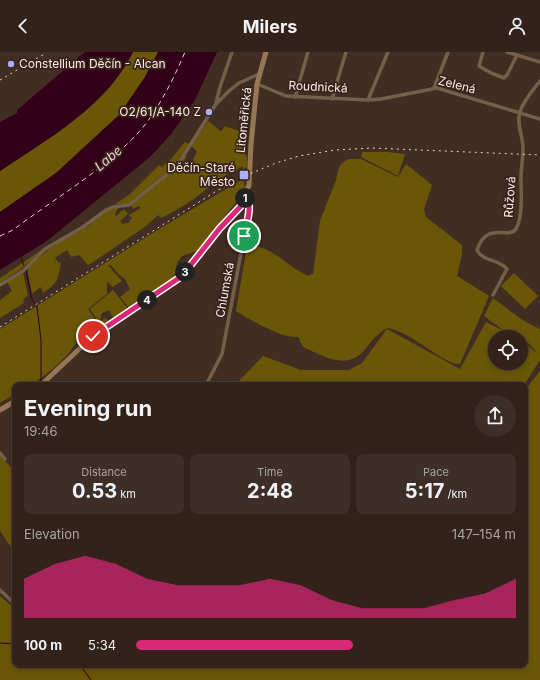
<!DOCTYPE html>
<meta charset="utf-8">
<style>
:root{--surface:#32221a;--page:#3d2f27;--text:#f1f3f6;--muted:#a8a4a2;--line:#4d3f39;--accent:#db2777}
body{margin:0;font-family:Inter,sans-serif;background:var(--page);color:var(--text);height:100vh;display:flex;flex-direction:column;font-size:15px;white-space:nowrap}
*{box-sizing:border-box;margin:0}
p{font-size:13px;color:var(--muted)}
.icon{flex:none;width:22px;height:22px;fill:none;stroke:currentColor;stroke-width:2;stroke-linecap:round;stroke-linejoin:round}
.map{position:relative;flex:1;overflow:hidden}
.drawer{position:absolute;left:12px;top:330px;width:516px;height:286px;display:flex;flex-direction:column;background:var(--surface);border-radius:8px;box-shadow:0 2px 6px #0003,0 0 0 1px var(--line)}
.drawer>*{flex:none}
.buttons{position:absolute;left:488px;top:278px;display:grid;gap:8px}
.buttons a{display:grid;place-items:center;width:40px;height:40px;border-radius:50%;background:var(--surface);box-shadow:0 2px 6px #0003,0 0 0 1px var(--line);font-size:20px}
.pin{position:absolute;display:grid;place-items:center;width:34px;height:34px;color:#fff;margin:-17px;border:2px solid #fff;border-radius:50%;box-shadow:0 1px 4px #0007}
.km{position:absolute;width:20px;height:20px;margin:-10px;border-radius:50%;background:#222;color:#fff;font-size:11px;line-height:20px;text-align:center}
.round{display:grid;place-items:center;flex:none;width:42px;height:42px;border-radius:21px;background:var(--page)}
.summary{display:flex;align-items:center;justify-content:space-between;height:68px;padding:0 12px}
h1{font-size:22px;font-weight:700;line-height:30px}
.figures{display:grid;grid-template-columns:repeat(3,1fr);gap:6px;height:68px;padding:4px 12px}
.figures div{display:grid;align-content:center;border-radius:8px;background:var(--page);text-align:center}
.figures b{font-size:20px;font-weight:700}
.figures small{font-size:11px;font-weight:400}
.figures p{font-size:11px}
.chart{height:112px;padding:8px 12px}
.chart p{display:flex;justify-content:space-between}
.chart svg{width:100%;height:72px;margin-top:4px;fill:var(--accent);opacity:.7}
ul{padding:0 12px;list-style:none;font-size:13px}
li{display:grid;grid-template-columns:64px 48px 1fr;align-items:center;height:30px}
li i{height:10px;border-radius:5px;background:var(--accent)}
header{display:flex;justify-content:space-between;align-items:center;height:52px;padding:0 12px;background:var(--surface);font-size:18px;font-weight:700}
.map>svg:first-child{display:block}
.green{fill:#695707;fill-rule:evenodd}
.water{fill:#330019}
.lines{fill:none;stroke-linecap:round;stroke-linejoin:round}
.stream{stroke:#330019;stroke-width:1}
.ferry{stroke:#f2cad8;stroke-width:1;stroke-dasharray:5 4;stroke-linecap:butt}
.minor{stroke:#735f4a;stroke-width:3.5}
.secondary{stroke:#967755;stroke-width:5}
.rail{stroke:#e2d2cb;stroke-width:1;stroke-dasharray:2 4;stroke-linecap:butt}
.route-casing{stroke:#fff;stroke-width:8}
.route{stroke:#db2777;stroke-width:5}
.poi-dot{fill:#abaffb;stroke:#38231a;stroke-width:1.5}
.labels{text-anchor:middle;stroke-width:3.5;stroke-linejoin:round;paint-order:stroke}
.poi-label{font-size:12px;fill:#fbece6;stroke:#38231a;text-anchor:end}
.street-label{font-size:12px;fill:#fbece6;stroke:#38231a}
.water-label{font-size:13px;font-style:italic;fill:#f2cad8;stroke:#38231a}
</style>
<header><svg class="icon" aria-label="back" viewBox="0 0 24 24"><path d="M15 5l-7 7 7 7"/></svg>Milers<svg class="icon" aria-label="person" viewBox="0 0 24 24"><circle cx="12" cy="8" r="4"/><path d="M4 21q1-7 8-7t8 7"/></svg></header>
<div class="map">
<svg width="540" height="628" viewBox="0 0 540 628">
<rect width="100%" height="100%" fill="#422d23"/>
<!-- green -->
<g class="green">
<polygon points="133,0 158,0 145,25 119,63 56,121 0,160 0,119 63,77 129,8"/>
<path d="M208 69 221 79 225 74 242 80 238 86V92L245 97 246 105 247 104V115L239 120 243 117V114L230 121 229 120 221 128 219 127C201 142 183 156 161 166L158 163 146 174 92 211 88 213 79 203 71 205 67 198 55 206 59 211 61 210C58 228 58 231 43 241L41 235 32 242 28 221V215L54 193 90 173 95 166 110 156H118L115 163 116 164 124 157 128 162 120 169 123 172 130 170 129 169 132 166 129 163 141 156 138 154 134 157 131 153 174 118 185 103 187 104 184 109 191 113 197 99 191 94Z"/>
<polygon points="185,90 189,92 173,115 128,152 115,152 129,143 159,113 162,115 172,106"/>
<polygon points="362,100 388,100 405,102 398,124 361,105"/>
<path d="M348 107H361L398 125 406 112 432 133 424 157 426 165 462 193V202L457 224 489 244 460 312C444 313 412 280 388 276 380 279 372 288 367 295 348 320 326 305 303 295L298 285C280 286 251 268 236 259L246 199 249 194C270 192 289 216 308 224L313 222 320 169 336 128 338 118 341 112Z"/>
<polygon points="243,127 245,134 241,144 197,199 182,204 177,211 175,223 170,228 130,257 120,245 130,237 125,227 118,222 111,213 108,213 122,229 113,235 107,230 107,242 88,257 99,274 89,282 78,288 69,301 54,316 32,333 15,333 15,342 0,351 0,277 164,174"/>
<polygon points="46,195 21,217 0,231 0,226"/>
<polygon points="23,220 28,243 23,248 24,251 0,266 0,248 12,239 7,229"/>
<polygon points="514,221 538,244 525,257 501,234"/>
<polygon points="113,238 128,257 127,259 114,267 109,258 102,261 100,269 106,266 109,271 102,275 90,257"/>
<path d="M493 246 524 269 540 277V308L524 333H235L263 304 301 318H349L362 311 387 277 460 317 486 270 506 280 484 264ZM495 285H521V288L526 289 539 302 521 289V311H495Z"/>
<polygon points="540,319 540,628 0,628 0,544 15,557 15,613 525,613 525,338"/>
<polygon points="0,403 15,420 15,501 0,479"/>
</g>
<!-- water -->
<g class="water">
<path d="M85 0H133C107 54 48 87 0 119V70L17 61V58Z"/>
<polygon points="158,0 217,0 195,48 172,81 151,104 47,189 0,218 0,160 56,121 119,63 145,25"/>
</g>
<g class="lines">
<!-- stream -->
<g class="stream">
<polyline points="21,205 24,214"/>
<polyline points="26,219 32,247 37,255 41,288 41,329"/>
<polyline points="0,591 15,592"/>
<polyline points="80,613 91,628"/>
</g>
<!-- ferry -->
<path class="ferry" d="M0 184 13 178C55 146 111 114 144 74 161 52 174 26 185 0"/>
<!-- minor -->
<g class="minor">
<polyline points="483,0 479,14 491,21 504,26 507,23 517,3"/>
<polyline points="507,0 540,10"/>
<polyline points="257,32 286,44 368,48 381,47 437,36 540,67"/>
<polyline points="434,36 448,0"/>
<polyline points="295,45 308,0"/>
<polyline points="332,47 346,0"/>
<polyline points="368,48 388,0"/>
<polyline points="216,51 220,35 232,0"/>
<polyline points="0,233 23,219 45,197 83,175 106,158 113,155 129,153 171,119 182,106 216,52 229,39 239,31 259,22"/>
<path d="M493 243 507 217C499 207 483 210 477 198 487 167 511 190 517 175 523 160 521 143 521 126 521 116 523 106 523 96 523 84 516 72 520 60 523 49 533 38 540 29"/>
<polyline points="206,333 222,302 248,164 249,147 247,142"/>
<polyline points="0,401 5,407"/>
<polyline points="0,538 15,552"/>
</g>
<!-- secondary -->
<g class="secondary">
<polyline points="41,333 93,284 182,224 223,173 240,155 249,133 251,92 257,32 266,0"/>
<polyline points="0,358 15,349"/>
</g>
<!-- rail -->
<g class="rail">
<polyline points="0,28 46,1"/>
<polyline points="0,275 215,140 242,125 276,111 299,104 335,98 371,96 540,103"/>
</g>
</g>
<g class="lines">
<!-- route casing -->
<g class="route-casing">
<path id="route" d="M93 284 182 224 220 176 240 155 247 142C252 155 247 171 244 184"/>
</g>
<!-- route -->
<use href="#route" class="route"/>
</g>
<!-- markers -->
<g class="poi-dot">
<circle cx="11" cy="12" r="4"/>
<circle cx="209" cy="60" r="4"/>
<rect x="239" y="118" width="10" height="10" rx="2"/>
</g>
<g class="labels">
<!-- poi labels -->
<g class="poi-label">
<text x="19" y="16" text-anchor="start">Constellium Děčín - Alcan</text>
<text x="201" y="64">O2/61/A-140 Z</text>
<text x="235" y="120">Děčín-Staré<tspan x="235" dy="14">Město</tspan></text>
</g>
<!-- street labels -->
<g class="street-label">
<text transform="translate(457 33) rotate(14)" y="4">Zelená</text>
<text transform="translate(318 35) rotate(3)" y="4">Roudnická</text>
<text transform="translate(244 68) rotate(-84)" y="4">Litoměřická</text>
<text transform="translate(510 145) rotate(-86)" y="4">Růžová</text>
<text transform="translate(225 238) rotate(-80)" y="4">Chlumská</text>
</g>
<!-- water labels -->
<g class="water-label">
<text transform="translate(108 106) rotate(-40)" y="5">Labe</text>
</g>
</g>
</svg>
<div class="buttons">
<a><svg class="icon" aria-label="locate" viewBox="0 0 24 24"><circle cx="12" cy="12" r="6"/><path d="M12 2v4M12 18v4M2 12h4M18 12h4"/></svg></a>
</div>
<div class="pin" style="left:244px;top:184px;background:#1e9e55"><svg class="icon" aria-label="arrive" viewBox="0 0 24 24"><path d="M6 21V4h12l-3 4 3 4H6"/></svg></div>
<div class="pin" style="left:93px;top:284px;background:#d93025"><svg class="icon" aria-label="check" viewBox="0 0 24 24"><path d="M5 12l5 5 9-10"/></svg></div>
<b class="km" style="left:245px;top:146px">1</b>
<b class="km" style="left:185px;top:220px">3</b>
<b class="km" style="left:147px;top:248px">4</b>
<section class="drawer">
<div class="summary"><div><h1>Evening run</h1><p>19:46</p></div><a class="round"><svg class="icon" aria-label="share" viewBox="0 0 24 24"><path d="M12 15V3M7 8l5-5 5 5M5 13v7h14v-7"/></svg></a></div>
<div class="figures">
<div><p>Distance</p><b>0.53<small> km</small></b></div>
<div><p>Time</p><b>2:48</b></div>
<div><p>Pace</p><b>5:17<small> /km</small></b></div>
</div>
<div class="chart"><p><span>Elevation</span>147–154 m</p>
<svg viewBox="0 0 160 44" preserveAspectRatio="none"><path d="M0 44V20L10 11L20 6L30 11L40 20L50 24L60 24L70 24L80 20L90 24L100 33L110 38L120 38L130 38L140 33L150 29L160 20V44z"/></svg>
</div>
<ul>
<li><b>100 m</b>5:34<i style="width:57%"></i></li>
</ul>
</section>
</div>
